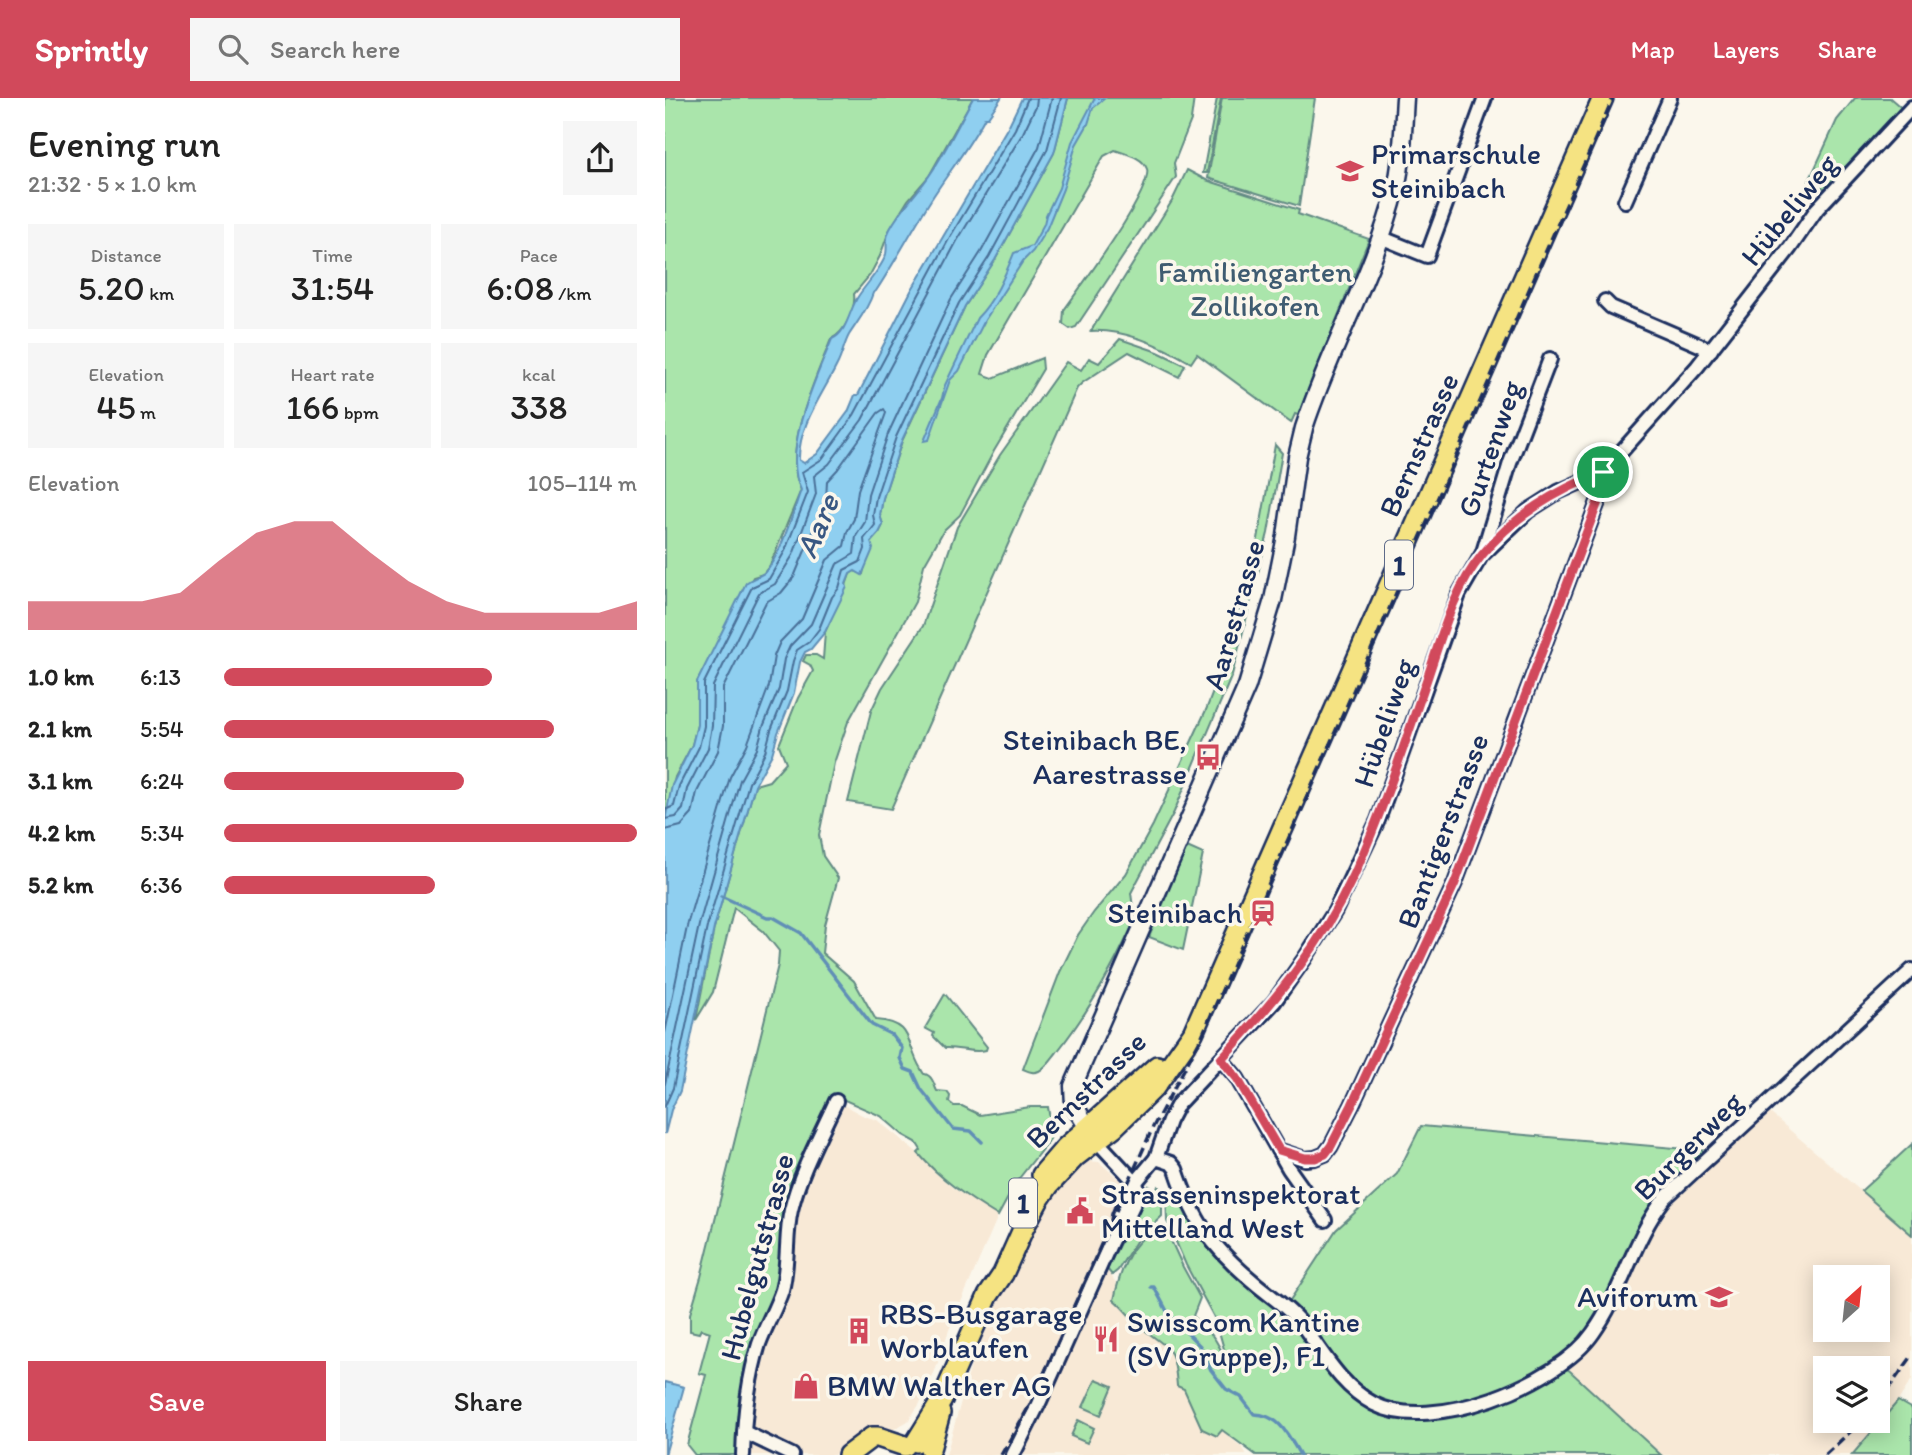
<!DOCTYPE html>
<meta charset="utf-8">
<style>
:root{--surface:#fff;--page:#f6f6f6;--text:#222;--muted:#767676;--accent:#d1495b}
body{margin:0;font-family:Itim,sans-serif;background:var(--page);color:var(--text);height:100vh;display:flex;flex-direction:column;font-size:26px;white-space:nowrap}
*{box-sizing:border-box;margin:0}
p{font-size:23px;color:var(--muted)}
.icon{flex:none;width:38px;height:38px;fill:none;stroke:currentColor;stroke-width:2;stroke-linecap:round;stroke-linejoin:round}
.map{position:relative;flex:1;overflow:hidden}
.side{display:flex;flex-direction:column;background:var(--surface);width:665px}
.side>*{flex:none}
.needle{width:46px;rotate:27deg}
.fabs{position:absolute;left:1148px;top:1167px;display:grid;gap:14px}
.fabs a{display:grid;place-items:center;width:77px;height:77px;border-radius:0px;background:var(--surface);box-shadow:0 4px 18px #0003;font-size:35px}
.pin{position:absolute;display:grid;place-items:center;width:60px;height:60px;color:#fff;margin:-30px;border:4px solid #fff;border-radius:50%;box-shadow:0 2px 7px #0007}
.round{display:grid;place-items:center;flex:none;width:74px;height:74px;border-radius:0px;background:var(--page)}
.summary{display:flex;align-items:center;justify-content:space-between;height:119px;padding:0 28px}
h1{font-size:38px;font-weight:600;line-height:52px}
.stats{display:grid;grid-template-columns:repeat(3,1fr);gap:10px;height:119px;padding:7px 28px}
.stats div{display:grid;align-content:center;border-radius:0px;background:var(--page);text-align:center}
.stats b{font-size:35px;font-weight:600}
.stats small{font-size:19px;font-weight:400}
.stats p{font-size:19px}
.chart{height:196px;padding:14px 28px}
.chart p{display:flex;justify-content:space-between}
.chart svg{width:100%;height:126px;margin-top:7px;fill:var(--accent);opacity:.7}
.cta{display:flex;gap:14px;margin-top:auto;padding:14px 28px}
.cta a{flex:1;height:80px;border-radius:0px;background:var(--accent);color:#fff;font-size:28px;font-weight:600;line-height:80px;text-align:center}
.cta a+a{background:var(--page);color:var(--text)}
ul{padding:0 28px;list-style:none;font-size:23px}
li{display:grid;grid-template-columns:112px 84px 1fr;align-items:center;height:52px}
li i{height:18px;border-radius:9px;background:var(--accent)}
header{display:flex;align-items:center;gap:42px;box-sizing:border-box;height:98px;padding:0 35px;background:var(--accent);color:#fff}
header strong{font-size:33px}
nav{display:flex;gap:38px;margin-inline-start:auto;font-size:24px}
.search{width:490px;height:63px;background:var(--page);display:flex;align-items:center;gap:18px;box-sizing:border-box;padding:0 24px;border-radius:0px;color:var(--muted);font-size:26px}
main{display:flex;flex:1;min-height:0}
.map>svg:first-child{display:block}
.built{fill:#f8e9d6;fill-rule:evenodd}
.green{fill:#aae5ab;stroke:#628a84;stroke-width:2}
.water{fill:#8fcff0;stroke:#618fb6;stroke-width:2}
.lines{fill:none;stroke-linecap:round;stroke-linejoin:round}
.shore{stroke:#496f98;stroke-width:2}
.stream{stroke:#618fb6;stroke-width:3.5}
.street-casing{stroke:#1b2f5e;stroke-width:18}
.secondary-casing{stroke:#1b2f5e;stroke-width:21}
.primary-casing{stroke:#1b2f5e;stroke-width:24}
.street{stroke:#fbf7ec;stroke-width:12}
.secondary{stroke:#fbf7ec;stroke-width:16}
.primary{stroke:#f5e382;stroke-width:19}
.rail{stroke:#1b2f5e;stroke-width:3.5;stroke-dasharray:10 5;stroke-linecap:butt}
.route-casing{stroke:#fff;stroke-width:14}
.route{stroke:#d1495b;stroke-width:9}
.labels{text-anchor:middle;stroke-width:7;stroke-linejoin:round;paint-order:stroke}
.shield{fill:#fbf7ec;stroke:#5e6b89;stroke-width:2}
.shield-label{font-size:28px;font-weight:bold;fill:#1b2f5e}
.poi-label{font-size:30px;fill:#1b2f5e;stroke:#fbf7ec;text-anchor:start}
.street-label{font-size:30px;fill:#1b2f5e;stroke:#fbf7ec}
.park-label{font-size:30px;fill:#3f5c71;stroke:#fbf7ec}
.water-label{font-size:32px;font-style:italic;fill:#385782;stroke:#fbf7ec}
</style>
<header>
<strong>Sprintly</strong>
<div class="search"><svg class="icon" aria-label="search" viewBox="0 0 24 24"><circle cx="10" cy="10" r="6"/><path d="M15 15l6 6"/></svg>Search here</div>
<nav><a>Map</a><a>Layers</a><a>Share</a></nav>
</header>
<main>
<section class="side">
<div class="summary"><div><h1>Evening run</h1><p>21:32 · 5 × 1.0 km</p></div><a class="round"><svg class="icon" aria-label="share" viewBox="0 0 24 24"><path d="M12 15V3M7 8l5-5 5 5M5 13v7h14v-7"/></svg></a></div>
<div class="stats">
<div><p>Distance</p><b>5.20<small> km</small></b></div>
<div><p>Time</p><b>31:54</b></div>
<div><p>Pace</p><b>6:08<small> /km</small></b></div>
</div>
<div class="stats">
<div><p>Elevation</p><b>45<small> m</small></b></div>
<div><p>Heart rate</p><b>166<small> bpm</small></b></div>
<div><p>kcal</p><b>338</b></div>
</div>
<div class="chart"><p><span>Elevation</span>105–114 m</p>
<svg viewBox="0 0 160 44" preserveAspectRatio="none"><path d="M0 44V34L10 34L20 34L30 34L40 31L50 20L60 10L70 6L80 6L90 17L100 27L110 34L120 38L130 38L140 38L150 38L160 34V44z"/></svg>
</div>
<ul>
<li><b>1.0 km</b>6:13<i style="width:65%"></i></li>
<li><b>2.1 km</b>5:54<i style="width:80%"></i></li>
<li><b>3.1 km</b>6:24<i style="width:58%"></i></li>
<li><b>4.2 km</b>5:34<i style="width:100%"></i></li>
<li><b>5.2 km</b>6:36<i style="width:51%"></i></li>
</ul>
<div class="cta"><a>Save</a><a>Share</a></div>
</section>
<div class="map">
<svg width="1247" height="1357" viewBox="0 0 1247 1357">
<rect width="100%" height="100%" fill="#fbf7ec"/>
<filter id="ink" filterUnits="userSpaceOnUse"><feTurbulence type="fractalNoise" baseFrequency=".0143" numOctaves="2"/><feDisplacementMap in="SourceGraphic" scale="14" xChannelSelector="R" yChannelSelector="G"/><feConvolveMatrix kernelMatrix="1 2 1 2 8 2 1 2 1" color-interpolation-filters="sRGB"/></filter>
<g filter="url(#ink)">
<!-- built -->
<g class="built">
<polygon points="171,1003 199,1018 212,1022 253,1055 271,1075 288,1090 333,1118 284,1232 270,1273 254,1307 243,1323 229,1331 197,1332 169,1357 78,1357 79,1334 124,1126"/>
<path d="M1098 1009 1247 1137V1281L1233 1303 1187 1357H996L905 1273 895 1267 982 1125ZM1160 1180H1213V1232H1160ZM1160 1270H1213V1323H1160Z"/>
<polygon points="422,1063 434,1064 455,1082 453,1100 457,1102 433,1159 452,1186 449,1202 475,1229 501,1247 507,1254 510,1262 512,1288 519,1291 537,1331 556,1332 578,1350 582,1357 281,1357 307,1264 365,1132 386,1102"/>
</g>
<!-- green -->
<g class="green">
<path d="M0 0H308L264 78 243 102 224 133 215 158 205 177 189 196C191 210 180 235 166 241 151 280 116 353 136 392L105 467 98 476 88 479 32 584V627L27 647 10 679 0 723Z"/>
<path d="M403 0H529L526 22 509 65 511 79 411 229 405 231 398 226 399 212C415 189 488 93 482 71 478 59 461 56 450 52L439 58 323 257 317 276 328 280 377 260 378 271 329 353 295 417 279 432 259 467 250 504 183 624 169 665 154 737 158 758 173 780 160 827 157 855 189 883 211 922C250 925 240 945 256 971 261 980 257 973 264 978 269 982 269 988 272 993L282 994 285 998 284 1004 289 1008H297L315 1017 365 1009H383L387 1034 385 1041 352 1083 333 1118C302 1099 276 1082 253 1055L256 1052 251 1044 238 1037 216 1018 173 999 133 1091 122 1165 100 1231 78 1357H30L22 1347 41 1277 34 1275 45 1234 36 1231 34 1235 25 1233V1216L36 1179 113 867 114 853 98 833 69 810 48 894 31 922 49 830 90 687 104 683 121 664 114 647 133 600 148 573 145 567 138 563 141 557H151L158 561 160 534 174 502 178 496 185 476 189 473 198 476 205 444 214 435 218 427 215 417 218 400 237 343 300 208 330 162 389 55Z"/>
<polygon points="552,0 556,0 542,75 538,75"/>
<polygon points="557,0 650,0 634,108 543,80"/>
<polygon points="1190,0 1225,0 1239,12 1165,93 1144,83 1172,22"/>
<path d="M522 72 541 82 634 112 633 116 704 141 633 317 630 316 626 325 532 256 526 265C497 248 461 231 426 233L507 103Z"/>
<polygon points="455,241 493,254 520,267 514,279 464,254 417,285 412,290 226,711 183,704 206,613 217,590 258,528 292,429 335,357 401,264 416,272 424,260 434,265"/>
<path d="M610 347 617 355 603 435 567 577 509 714 466 795 468 810 474 813C452 863 426 911 392 954 387 960 381 970 374 973 368 976 363 973 358 971L395 874 413 837 429 814 461 776 488 727 541 612 565 549 591 452Z"/>
<polygon points="522,749 538,756 518,852 484,839"/>
<path d="M280 896 322 949 321 952C308 956 293 949 280 950L268 938 269 935 260 930Z"/>
<path d="M756 1028 1045 1053 1011 1085 936 1218 895 1267 905 1273 996 1357H591L557 1332 552 1338 537 1331 519 1291 512 1288C509 1248 506 1253 477 1230 467 1222 459 1210 449 1202 454 1177 465 1143 490 1132L502 1134 518 1169 535 1200 528 1218C538 1226 549 1238 555 1250 559 1258 559 1265 565 1272L551 1223 521 1167 502 1123 501 1096 515 1093 526 1118 622 1216 700 1301 620 1210 671 1132 732 1076Z"/>
<polygon points="1247,1046 1247,1137 1196,1093"/>
<polygon points="484,1088 491,1094 493,1088 497,1093 497,1118 472,1142 453,1172 447,1177 442,1171 456,1143 468,1125"/>
<polygon points="431,1281 448,1288 436,1317 418,1309"/>
<polygon points="1233,1303 1247,1311 1247,1357 1187,1357"/>
<polygon points="413,1322 429,1330 422,1345 406,1338"/>
</g>
<!-- water -->
<g class="water">
<path d="M308 0H336L323 19H320C306 46 286 71 269 97 249 128 232 161 211 193L208 195C203 211 193 223 184 237 179 246 177 258 172 267 158 296 133 328 134 362L139 365 152 356 183 314 190 297H193L246 193 344 27 357 0H403L389 55 330 162 300 208 237 342 218 400 215 417 218 427 214 435 206 444 208 451 197 477 190 473 185 476 181 486 182 489 160 534 146 551 140 554 135 564 129 595 113 635 107 656 90 687 49 830 15 993 6 1012 0 1036V723L7 687 27 647 32 627V584L81 485C87 480 95 479 100 474 116 457 128 414 136 392 116 353 151 280 167 241 183 234 184 211 194 197 202 185 217 170 221 156 223 147 219 142 225 131 236 110 253 95 266 75 282 51 294 25 308 0Z"/>
<path d="M430 0H440L428 10 423 26 411 47 398 91 382 130 368 153 358 163 320 222 294 273 285 282 264 342 259 343 277 300 280 287 312 220C330 202 340 177 349 155L367 148 379 126 381 117 394 90 407 44Z"/>
<polygon points="0,1284 19,1289 0,1357"/>
</g>
<g class="lines">
<!-- shore -->
<g class="shore">
<polyline points="0,712 9,708 14,688 34,649 39,628 39,585 87,489 104,481 120,453 143,394 137,374 157,361 189,317 285,139 350,31 363,0"/>
<polyline points="0,721 11,719 18,711 22,691 43,650 47,628 48,588 94,495 110,486 128,457 151,396 149,378 164,366 197,322 292,143 358,35 371,8 372,0"/>
<polyline points="0,732 16,728 27,716 32,694 53,653 58,628 58,590 101,504 116,495 129,479 161,402 162,383 173,371 213,315 219,311 221,315 193,392 189,421 182,434 179,448 162,462 137,521 115,544 109,558 104,588 82,647 65,679 23,824 0,935"/>
<polyline points="0,986 34,827 75,682 92,651 98,629 114,591 119,561 125,548 146,526 172,466 189,456 191,438 200,424 203,396 223,336 286,201 316,154 374,49 387,0"/>
<polyline points="0,1008 8,990 42,829 84,685 100,654 106,632 122,593 128,563 132,552 144,544 154,531 167,499 174,490 179,472 195,464 200,451 199,441 210,427 208,417 211,399 231,339 294,205 324,159 382,52 396,0"/>
</g>
<!-- stream -->
<g class="stream">
<polyline points="56,798 102,819 108,819 136,835 207,927 227,937 237,950 235,960 240,971 248,974 256,991 288,1031 306,1033 317,1044"/>
<path d="M486 1189H489L503 1215 535 1248 546 1272 561 1291 576 1299 589 1316C615 1317 623 1337 635 1357"/>
</g>
<!-- street casing -->
<g class="street-casing">
<g id="street">
<polyline points="960,103 1005,0"/>
<polyline points="715,139 762,158 820,0"/>
<polyline points="940,203 946,209 1046,252"/>
<polyline points="818,454 845,365 885,261"/>
<polyline points="556,961 572,980 624,1071 660,1122"/>
<polyline points="613,1052 640,1061 650,1060 660,1056 666,1048 687,1007 790,785 936,396 938,374"/>
<path d="M491 1060 506 1065 511 1071C529 1125 547 1149 591 1186 605 1198 623 1209 635 1224 658 1254 674 1287 709 1306 766 1336 893 1286 928 1235 958 1193 968 1141 1000 1100L1247 872"/>
<polyline points="452,1132 454,1118 465,1091 491,1060 504,1023 513,1006 609,904 640,860 670,813 713,722 794,496 816,458 863,413 893,394 938,374 1032,269 1125,150 1152,111 1247,9"/>
<polyline points="79,1334 127,1357"/>
<path d="M78 1357C79 1321 83 1281 94 1246 101 1227 111 1210 117 1192 124 1165 120 1138 126 1112 135 1074 155 1038 171 1003"/>
<polyline points="348,1357 375,1303 446,1144 452,1132 461,1122 474,1095 471,1085 431,1042"/>
</g>
</g>
<!-- secondary casing -->
<g class="secondary-casing">
<path id="secondary" d="M423 1030 409 1007 408 988 582 588 608 502 621 438 632 359 639 330C665 250 711 171 731 90 738 60 738 30 740 0"/>
</g>
<!-- primary casing -->
<g class="primary-casing">
<g id="primary">
<polyline points="377,1077 401,1049 492,968"/>
<polyline points="251,1344 277,1302 323,1198 338,1176 359,1129 373,1103 384,1087 410,1059 449,1029 489,990 528,935 938,0"/>
<polyline points="265,1351 275,1315"/>
<polyline points="183,1357 207,1339 213,1339 240,1348"/>
</g>
</g>
<!-- street -->
<use href="#street" class="street"/>
<!-- secondary -->
<use href="#secondary" class="secondary"/>
<!-- primary -->
<use href="#primary" class="primary"/>
<!-- rail -->
<g class="rail">
<polyline points="1213,1305 1247,1258"/>
<polyline points="336,1357 366,1305 488,1029 536,940 948,0"/>
<polyline points="1160,1357 1197,1323"/>
</g>
</g>
</g>
<g class="lines" filter="url(#ink)">
<!-- route casing -->
<g class="route-casing">
<path id="route" d="M938 374 936 396 790 785 687 1007 666 1048 660 1056 650 1060H640L614 1052 572 980 556 961C609 904 656 848 689 777 718 712 740 645 763 578 777 537 789 491 817 457 849 417 891 393 938 374Z"/>
</g>
<!-- route -->
<use href="#route" class="route"/>
</g>
<!-- icons -->
<defs>
<g id="school-bare" transform="scale(2.1)"><path d="M0-5L7-2L0 1L-7-2ZM-4 1L0 2.5L4 1V4Q0 6-4 4Z" fill="#d1495b" stroke="#fbf7ec" stroke-width="2.5" paint-order="stroke"/></g>
<g id="bus-bare" transform="scale(2.1)"><path d="M-5-6H5V4H4V6H2V4H-2V6H-4V4H-5ZM-3.5-4V0h7V-4ZM-3.5 1.2v1.5H-2V1.2ZM2 1.2v1.5H3.5V1.2Z" fill="#d1495b" stroke="#fbf7ec" stroke-width="2.5" paint-order="stroke"/></g>
<g id="station-bare" transform="scale(2.1)"><path d="M-3-6H3Q5-6 5-4V2Q5 4 3 4L4.5 6H3L1.5 4h-3L-3 6H-4.5L-3 4Q-5 4-5 2V-4Q-5-6-3-6ZM-3.5-4v3h7v-3ZM-3.5 1v1.5H-2V1ZM2 1v1.5H3.5V1Z" fill="#d1495b" stroke="#fbf7ec" stroke-width="2.5" paint-order="stroke"/></g>
<g id="civic-bare" transform="scale(2.1)"><path d="M-.6-6.5H3V-4.5H.6V-3L4-1V1h2V6H-6V1h2V-1L-.6-3ZM-1.2 2.5V6h2.4V2.5Z" fill="#d1495b" stroke="#fbf7ec" stroke-width="2.5" paint-order="stroke"/></g>
<g id="university-bare" transform="scale(2.1)"><path d="M0-5L7-2L0 1L-7-2ZM-4 1L0 2.5L4 1V4Q0 6-4 4Z" fill="#d1495b" stroke="#fbf7ec" stroke-width="2.5" paint-order="stroke"/></g>
<g id="building-bare" transform="scale(2.1)"><path d="M-4-6H4V6H1V3H-1V6H-4ZM-2.5-4.3h1.7v1.8h-1.7ZM.8-4.3h1.7v1.8H.8ZM-2.5-1h1.7V.8h-1.7ZM.8-1h1.7V.8H.8Z" fill="#d1495b" stroke="#fbf7ec" stroke-width="2.5" paint-order="stroke"/></g>
<g id="restaurant-bare" transform="scale(2.1)"><path d="M-5-6h1v4h1v-4h1v4h1v-4h1v5L-1.5 .5V6h-2V.5L-5-1ZM5-6V6H3V1.5H1.5Q1.5-4 5-6Z" fill="#d1495b" stroke="#fbf7ec" stroke-width="2.5" paint-order="stroke"/></g>
<g id="shop-bare" transform="scale(2.1)"><path d="M-5-2.5h2.3a2.7 3.5 0 0 1 5.4 0H5L5.5 6h-11ZM-1.5-2.5h3a1.5 2.3 0 0 0-3 0Z" fill="#d1495b" stroke="#fbf7ec" stroke-width="2.5" paint-order="stroke"/></g>
</defs>
<g fill-rule="evenodd">
<use href="#school-bare" x="685" y="73"/>
<use href="#bus-bare" x="543" y="659"/>
<use href="#station-bare" x="598" y="815"/>
<use href="#civic-bare" x="415" y="1113"/>
<use href="#university-bare" x="1054" y="1199"/>
<use href="#building-bare" x="194" y="1233"/>
<use href="#restaurant-bare" x="441" y="1241"/>
<use href="#shop-bare" x="141" y="1288"/>
</g>
<g class="labels">
<!-- shield labels -->
<g class="shield">
<rect x="720" y="442.5" width="28" height="49" rx="5"/>
<rect x="344" y="1080.5" width="28" height="49" rx="5"/>
</g>
<g class="shield-label">
<text x="734" y="477">1</text>
<text x="358" y="1115">1</text>
</g>
<!-- poi labels -->
<g class="poi-label">
<text x="706" y="66">Primarschule<tspan x="706" dy="34">Steinibach</tspan></text>
<text x="522" y="652" text-anchor="end">Steinibach BE,<tspan x="522" dy="34">Aarestrasse</tspan></text>
<text x="577" y="825" text-anchor="end">Steinibach</text>
<text x="436" y="1106">Strasseninspektorat<tspan x="436" dy="34">Mittelland West</tspan></text>
<text x="1033" y="1209" text-anchor="end">Aviforum</text>
<text x="215" y="1226">RBS-Busgarage<tspan x="215" dy="34">Worblaufen</tspan></text>
<text x="462" y="1234">Swisscom Kantine<tspan x="462" dy="34">(SV Gruppe), F1</tspan></text>
<text x="162" y="1298">BMW Walther AG</text>
</g>
<!-- street labels -->
<g class="street-label">
<text transform="translate(1124 112) rotate(-51)" y="10">Hübeliweg</text>
<text transform="translate(754 347) rotate(-66)" y="10">Bernstrasse</text>
<text transform="translate(825 351) rotate(-71)" y="10">Gurtenweg</text>
<text transform="translate(569 517) rotate(-74)" y="10">Aarestrasse</text>
<text transform="translate(719 625) rotate(-71)" y="10">Hübeliweg</text>
<text transform="translate(778 733) rotate(-69)" y="10">Bantigerstrasse</text>
<text transform="translate(421 992) rotate(-44)" y="10">Bernstrasse</text>
<text transform="translate(1023 1048) rotate(-45)" y="10">Burgerweg</text>
<text transform="translate(92 1159) rotate(-75)" y="10">Hubelgutstrasse</text>
</g>
<!-- park labels -->
<g class="park-label">
<text x="590" y="184">Familiengarten<tspan x="590" dy="34">Zollikofen</tspan></text>
</g>
<!-- water labels -->
<g class="water-label">
<text transform="translate(152 428) rotate(-67)" y="11">Aare</text>
</g>
</g>
</svg>
<div class="fabs">
<a><svg class="needle" viewBox="-14 -14 28 28"><path d="M0-13l5 13h-10z" fill="#e53935"/><path d="M0 13l5-13h-10z" fill="#767676"/></svg></a>
<a><svg class="icon" aria-label="layers" viewBox="0 0 24 24"><path d="M12 4l9 5-9 5-9-5zM3 14l9 5 9-5"/></svg></a>
</div>
<div class="pin" style="left:938px;top:374px;background:#1e9e55"><svg class="icon" aria-label="arrive" viewBox="0 0 24 24"><path d="M6 21V4h12l-3 4 3 4H6"/></svg></div>
</div>
</main>
